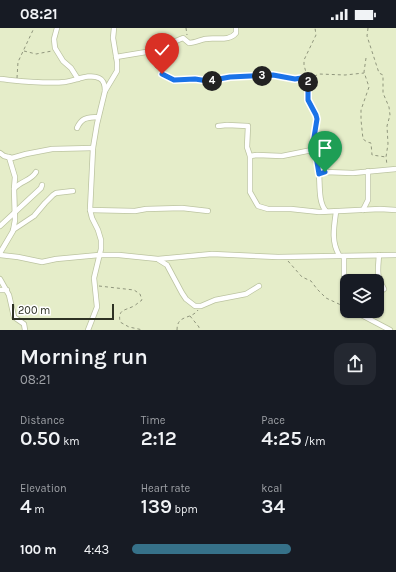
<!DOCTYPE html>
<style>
:root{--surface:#171b24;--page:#242831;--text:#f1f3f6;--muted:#9ea1a6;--accent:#367189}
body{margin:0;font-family:Karla,sans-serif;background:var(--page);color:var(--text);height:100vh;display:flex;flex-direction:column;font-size:15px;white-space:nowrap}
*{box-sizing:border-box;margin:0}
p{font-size:13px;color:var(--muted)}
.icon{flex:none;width:22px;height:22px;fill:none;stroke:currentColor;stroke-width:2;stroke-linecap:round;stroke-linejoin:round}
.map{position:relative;height:302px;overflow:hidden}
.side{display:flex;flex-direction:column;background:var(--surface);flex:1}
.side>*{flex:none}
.buttons{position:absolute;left:340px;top:246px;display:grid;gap:8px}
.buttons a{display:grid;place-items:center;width:44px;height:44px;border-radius:8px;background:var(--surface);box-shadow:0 1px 3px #0004;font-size:20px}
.scale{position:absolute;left:12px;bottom:10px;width:102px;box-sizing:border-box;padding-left:4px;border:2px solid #2e3224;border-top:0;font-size:11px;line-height:14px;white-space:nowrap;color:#2e3224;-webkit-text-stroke:3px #fff;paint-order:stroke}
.pin{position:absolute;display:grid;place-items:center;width:34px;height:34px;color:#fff;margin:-41px -17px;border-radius:50% 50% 50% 0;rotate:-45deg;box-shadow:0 0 4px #0007}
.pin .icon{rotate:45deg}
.km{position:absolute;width:20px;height:20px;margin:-10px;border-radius:50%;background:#222;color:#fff;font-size:11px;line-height:20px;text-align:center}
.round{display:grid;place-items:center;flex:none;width:42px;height:42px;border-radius:12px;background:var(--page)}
.summary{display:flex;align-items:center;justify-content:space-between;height:68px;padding:0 20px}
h1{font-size:22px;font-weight:600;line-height:30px}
.figures{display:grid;grid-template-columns:repeat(3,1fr);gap:6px;height:68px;padding:4px 20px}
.figures div{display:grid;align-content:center}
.figures b{font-size:20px;font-weight:600}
.figures small{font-size:11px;font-weight:400}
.figures p{font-size:11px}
ul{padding:0 20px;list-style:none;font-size:13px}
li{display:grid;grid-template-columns:64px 48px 1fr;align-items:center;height:30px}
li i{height:10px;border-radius:5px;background:var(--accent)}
.status{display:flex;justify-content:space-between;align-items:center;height:28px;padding:0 20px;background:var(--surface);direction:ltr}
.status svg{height:11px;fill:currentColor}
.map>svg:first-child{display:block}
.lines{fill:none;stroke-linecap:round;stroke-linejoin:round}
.minor-casing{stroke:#bcc4a1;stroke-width:6}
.path{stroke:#90967d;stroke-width:1;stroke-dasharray:3 3;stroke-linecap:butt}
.minor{stroke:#fff;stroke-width:4.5}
.route-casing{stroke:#fff;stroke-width:8}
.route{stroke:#1a73e8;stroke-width:5}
</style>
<div class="status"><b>08:21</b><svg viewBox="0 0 49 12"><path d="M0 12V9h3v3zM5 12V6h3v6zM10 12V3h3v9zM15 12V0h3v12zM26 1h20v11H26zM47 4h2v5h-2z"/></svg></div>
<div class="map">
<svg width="396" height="302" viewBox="0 0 396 302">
<rect width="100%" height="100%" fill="#e5edc9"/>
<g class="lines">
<!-- minor casing -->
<g class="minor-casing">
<g id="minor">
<polyline points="57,0 54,11 55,20 63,33 71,40 78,51"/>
<path d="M116 29 152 23 183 10 189 15C195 15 200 12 205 11 215 9 229 14 236 5V0"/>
<path d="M0 51C21 53 44 56 65 54 75 53 89 45 99 50 104 52 105 58 105 63"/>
<polyline points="218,98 227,97 248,98 247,119 250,128 250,164 258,178 268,181 291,181 319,184 380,181 396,182"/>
<path d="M77 100C82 89 87 90 98 89"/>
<polyline points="0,125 4,128 12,130 26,126 52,121 93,120"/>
<path d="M250 128 257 127 282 128 312 122C325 137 314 170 326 183"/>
<polyline points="9,129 15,149 14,161"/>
<polyline points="319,146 325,144 353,145 396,141"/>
<polyline points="90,182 135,183 146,181 182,180 208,183"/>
<polyline points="363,182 368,172 368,143"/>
<path d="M336 184C334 199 331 213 339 227"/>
<polyline points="0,198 41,160 42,157"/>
<polyline points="13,202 34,188 45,175 53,167 56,165 73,163"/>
<path d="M0 225 13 203 15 192 14 161C20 153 31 153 36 144"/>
<polyline points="0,227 18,229 42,234 56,231 99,227 119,227 158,231 212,226 278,229 396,227"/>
<polyline points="344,228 344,278 347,279"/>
<polyline points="159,232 167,237 182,265 186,271 195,278 201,278 215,272 246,266 259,258"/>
<polyline points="0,251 9,267 14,289 24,296 25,302"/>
<polyline points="0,262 7,262"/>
<path d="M377 266 384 261C376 249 378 241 379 227"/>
<polyline points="354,283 390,302"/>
<polyline points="88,302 97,279 94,250 101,221 101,212 98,202 92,190 90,182 93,120 97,96 105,63 117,43 117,34 113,10 114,0"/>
</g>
</g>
<!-- path -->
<g class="path">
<polyline points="186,0 187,7"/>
<polyline points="368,0 367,8 379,45 383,47 383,65 389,79 390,87 387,98 388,116 386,129 387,137"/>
<polyline points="24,23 36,26 52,23"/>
<polyline points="155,27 153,34 155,39 169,50 174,52 195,51 209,53 220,50 273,47 295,51 307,49"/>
<polyline points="366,30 364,44 369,59 361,82 361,92 363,111 367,114 371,115 372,127 386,129"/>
<polyline points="17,50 18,34 34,0"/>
<polyline points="309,51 319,46 345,47 364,45"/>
<polyline points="313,118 317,91 316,87 308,72 308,52 304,37 304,32 316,7 315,0"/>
<polyline points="288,233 302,249 311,253 317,261 326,270 341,277"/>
<path d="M99 258 134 262 140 266 142 272C139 274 137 276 134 278 124 283 118 281 120 294L129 299 143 302"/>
<polyline points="190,288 199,299 199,302"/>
<path d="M177 302C177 286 191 292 198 282"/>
</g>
<!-- minor -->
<use href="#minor" class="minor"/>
</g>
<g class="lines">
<!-- route casing -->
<g class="route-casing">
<polyline id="route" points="162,46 174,52 195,51 208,53 230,49 273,47 295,51 308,49 308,72 316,87 317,91 312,122 316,128 319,146 325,144"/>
</g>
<!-- route -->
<use href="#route" class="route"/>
</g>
</svg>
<div class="buttons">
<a><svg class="icon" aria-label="layers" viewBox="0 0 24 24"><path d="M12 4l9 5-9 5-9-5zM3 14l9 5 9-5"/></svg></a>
</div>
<div class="scale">200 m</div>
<div class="pin" style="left:325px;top:144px;background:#1e9e55"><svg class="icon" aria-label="arrive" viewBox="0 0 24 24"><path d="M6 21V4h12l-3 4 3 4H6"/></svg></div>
<div class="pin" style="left:162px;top:46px;background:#d93025"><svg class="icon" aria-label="check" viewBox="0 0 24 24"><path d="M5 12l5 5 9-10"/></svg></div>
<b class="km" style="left:308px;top:54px">2</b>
<b class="km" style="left:262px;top:48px">3</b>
<b class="km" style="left:212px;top:53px">4</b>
</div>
<section class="side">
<div class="summary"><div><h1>Morning run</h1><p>08:21</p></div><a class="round"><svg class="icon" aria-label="share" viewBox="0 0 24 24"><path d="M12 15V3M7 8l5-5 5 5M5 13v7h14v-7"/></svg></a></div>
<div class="figures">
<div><p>Distance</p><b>0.50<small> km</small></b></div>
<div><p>Time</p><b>2:12</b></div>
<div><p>Pace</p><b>4:25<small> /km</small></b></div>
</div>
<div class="figures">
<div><p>Elevation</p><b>4<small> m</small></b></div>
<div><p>Heart rate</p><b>139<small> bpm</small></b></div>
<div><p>kcal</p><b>34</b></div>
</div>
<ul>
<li><b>100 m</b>4:43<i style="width:65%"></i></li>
</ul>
</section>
